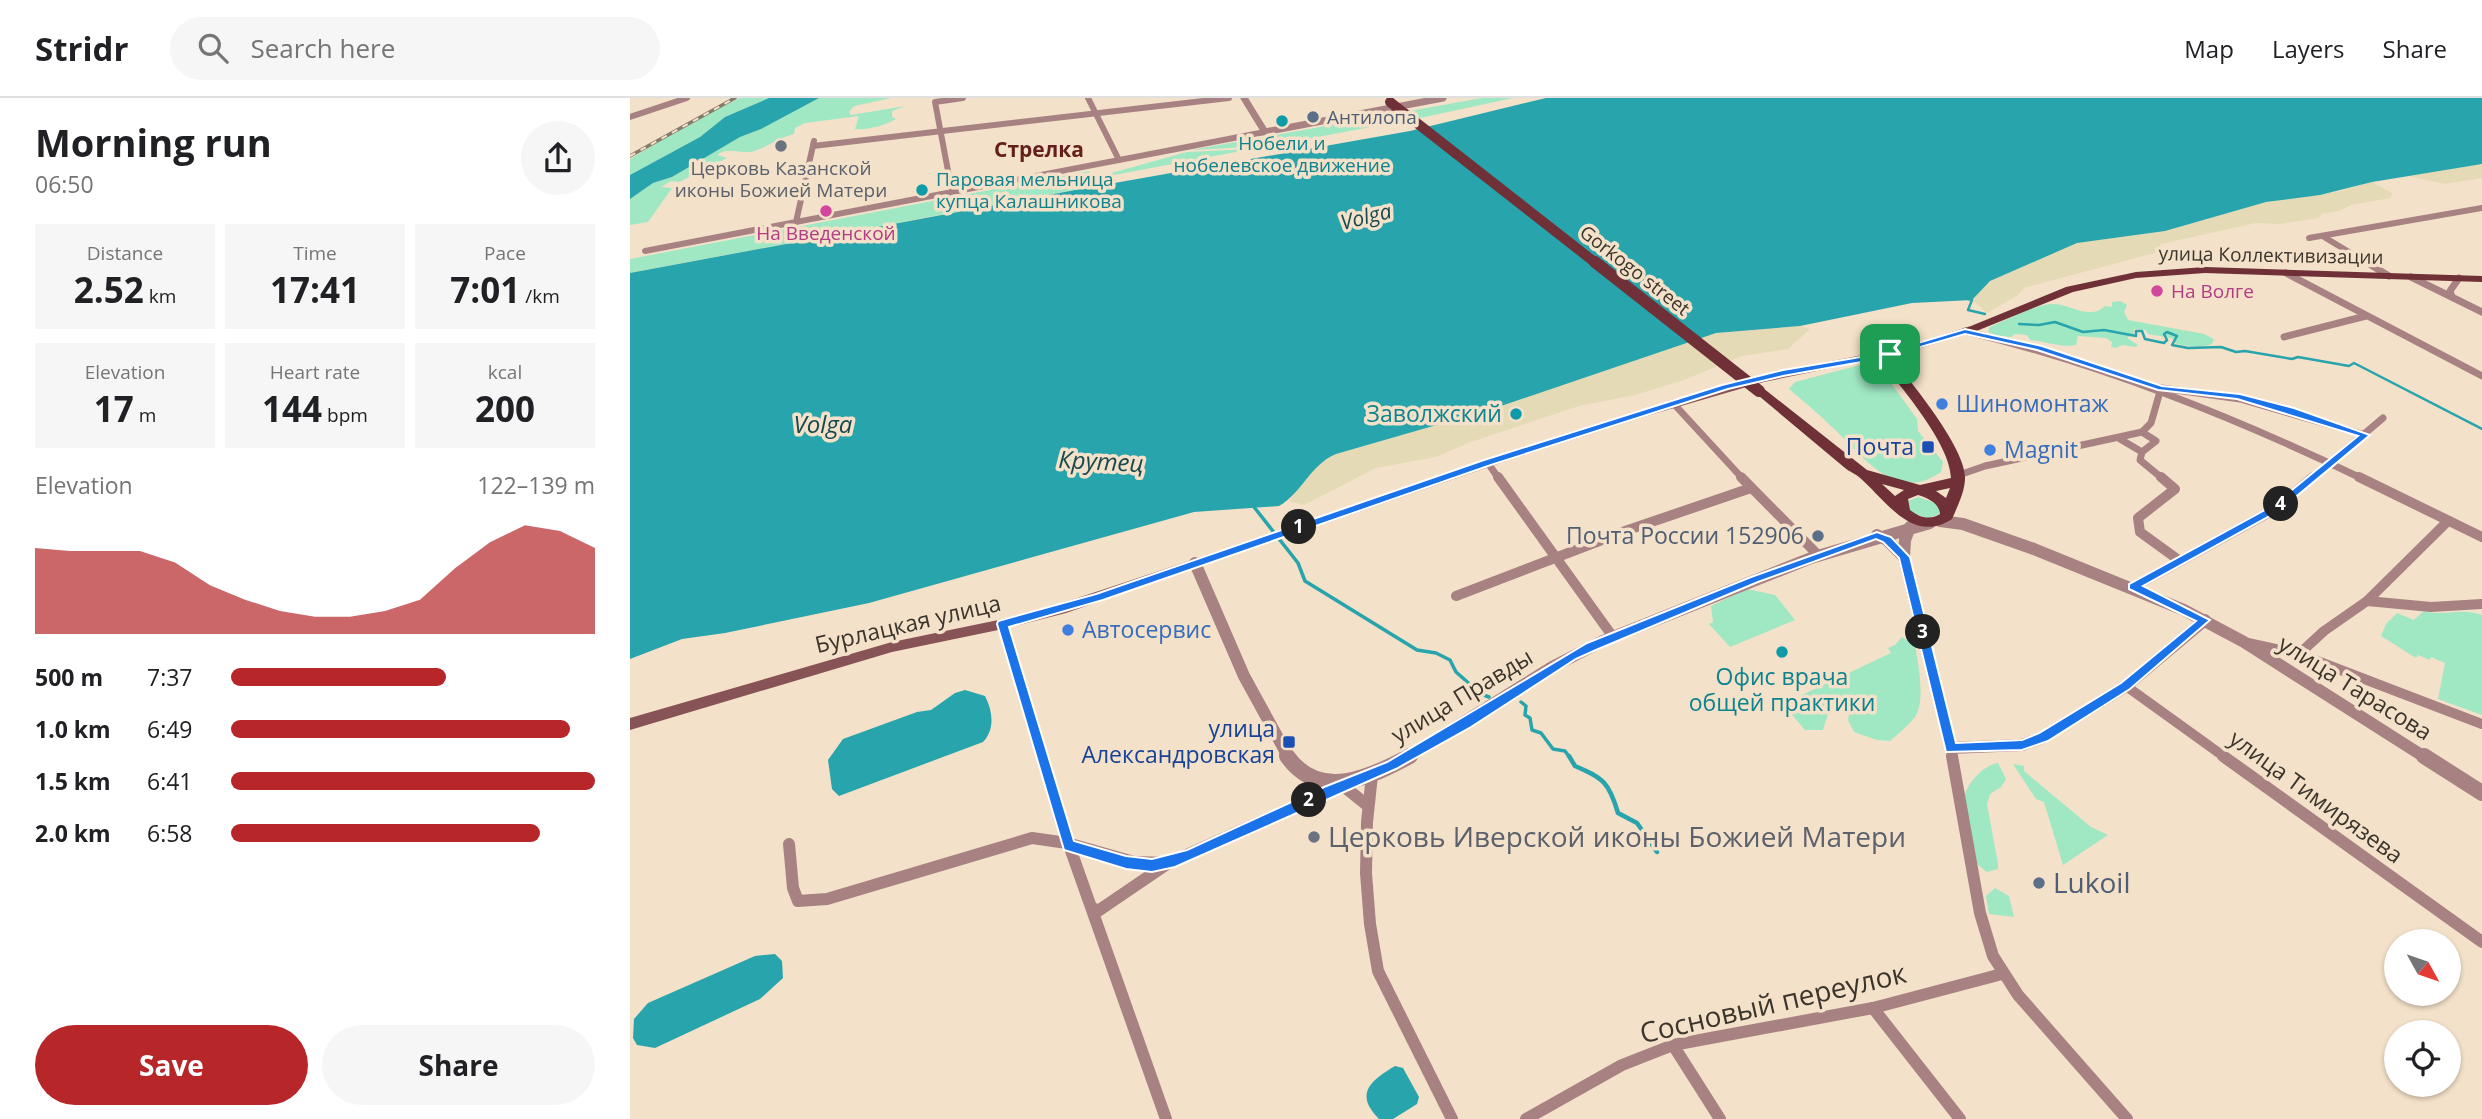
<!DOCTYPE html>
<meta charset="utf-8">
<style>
:root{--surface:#fff;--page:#f6f6f6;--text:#202124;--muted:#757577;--line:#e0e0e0;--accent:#b7272a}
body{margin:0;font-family:"Open Sans",sans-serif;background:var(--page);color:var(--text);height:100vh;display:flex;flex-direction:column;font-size:26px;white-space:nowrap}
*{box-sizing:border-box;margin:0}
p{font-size:23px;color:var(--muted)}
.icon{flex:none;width:38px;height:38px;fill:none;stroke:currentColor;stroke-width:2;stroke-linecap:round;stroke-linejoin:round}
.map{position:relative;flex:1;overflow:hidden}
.panel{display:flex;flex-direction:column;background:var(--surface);width:630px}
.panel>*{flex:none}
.needle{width:46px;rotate:130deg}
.controls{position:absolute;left:1754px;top:831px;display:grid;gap:14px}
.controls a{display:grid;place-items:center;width:77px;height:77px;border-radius:50%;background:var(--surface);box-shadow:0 2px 5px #0004;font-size:35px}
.pin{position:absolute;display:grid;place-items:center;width:60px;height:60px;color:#fff;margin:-30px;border-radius:14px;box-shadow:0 4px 10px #0006}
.km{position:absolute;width:35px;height:35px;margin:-18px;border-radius:50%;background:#222;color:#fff;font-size:19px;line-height:35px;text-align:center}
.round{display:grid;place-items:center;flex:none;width:74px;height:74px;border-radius:37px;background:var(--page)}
.overview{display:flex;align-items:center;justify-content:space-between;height:119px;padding:0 35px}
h1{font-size:38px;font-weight:700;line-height:52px}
.metrics{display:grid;grid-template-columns:repeat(3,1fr);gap:10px;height:119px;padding:7px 35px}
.metrics div{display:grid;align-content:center;border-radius:0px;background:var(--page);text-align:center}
.metrics b{font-size:35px;font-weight:700}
.metrics small{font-size:19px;font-weight:400}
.metrics p{font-size:19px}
.chart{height:196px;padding:14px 35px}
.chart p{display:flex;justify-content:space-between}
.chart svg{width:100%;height:126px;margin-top:7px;fill:var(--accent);opacity:.7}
.primary-button{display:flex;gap:14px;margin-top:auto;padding:14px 35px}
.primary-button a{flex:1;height:80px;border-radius:42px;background:var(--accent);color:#fff;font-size:28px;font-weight:700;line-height:80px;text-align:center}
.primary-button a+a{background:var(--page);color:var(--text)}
ul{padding:0 35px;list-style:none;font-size:23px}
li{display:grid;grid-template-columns:112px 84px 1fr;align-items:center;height:52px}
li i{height:18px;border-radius:9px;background:var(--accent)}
header{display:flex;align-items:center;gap:42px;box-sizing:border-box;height:98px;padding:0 35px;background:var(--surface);border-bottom:2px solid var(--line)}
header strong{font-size:33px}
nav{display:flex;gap:38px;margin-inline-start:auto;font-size:24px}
.search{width:490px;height:63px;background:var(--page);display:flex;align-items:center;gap:18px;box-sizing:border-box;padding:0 24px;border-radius:38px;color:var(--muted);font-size:26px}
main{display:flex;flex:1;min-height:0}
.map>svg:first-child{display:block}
.green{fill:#9fe8c3}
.sand{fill:#e4dbb6}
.water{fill:#27a4ac}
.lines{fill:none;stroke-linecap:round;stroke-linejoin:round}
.stream-far2{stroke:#27a4ac;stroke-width:2.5}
.stream-far1{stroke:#27a4ac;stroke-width:3.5}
.stream{stroke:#27a4ac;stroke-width:4.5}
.minor-far3{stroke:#a88283;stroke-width:6}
.minor-far2{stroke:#a88283;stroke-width:7}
.minor-far1{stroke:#a88283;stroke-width:10}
.minor{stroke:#a88283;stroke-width:12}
.tertiary-far2{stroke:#a88283;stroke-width:7}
.tertiary-far1{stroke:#a88283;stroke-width:12}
.tertiary{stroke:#a88283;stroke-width:16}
.secondary{fill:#885356;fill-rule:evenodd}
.primary{fill:#6f3137;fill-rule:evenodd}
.rail-casing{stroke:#867a6b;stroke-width:3.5}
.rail{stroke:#f4e1c9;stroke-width:2;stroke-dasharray:6;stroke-linecap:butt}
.primary-bridge-far1{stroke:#6f3137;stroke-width:10}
.primary-bridge{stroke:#6f3137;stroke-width:12}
.route{fill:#1a73e8;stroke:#fff;stroke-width:2;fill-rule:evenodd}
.service-dot{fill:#5c6f8a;stroke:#f4e1c9;stroke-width:2.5}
.culture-dot{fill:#0f9aa8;stroke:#f4e1c9;stroke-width:2.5}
.worship-dot{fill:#6b7280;stroke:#f4e1c9;stroke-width:2.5}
.hotel-dot{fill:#d1479c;stroke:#f4e1c9;stroke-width:2.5}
.shop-dot{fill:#3f7fe0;stroke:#f4e1c9;stroke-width:2.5}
.transit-dot{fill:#1a4fb4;stroke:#f4e1c9;stroke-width:2.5}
.labels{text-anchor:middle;stroke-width:7;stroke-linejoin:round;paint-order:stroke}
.far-service-label{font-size:19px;fill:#4e5e75;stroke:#f4e1c9;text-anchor:start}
.far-culture-label{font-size:19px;fill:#0d838f;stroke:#f4e1c9}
.far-worship-label{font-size:19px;fill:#5b616d;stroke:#f4e1c9}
.far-hotel-label{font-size:19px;fill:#b23c85;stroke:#f4e1c9}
.far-street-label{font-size:19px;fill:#3c352c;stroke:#f4e1c9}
.far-neighbourhood-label{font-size:21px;font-weight:bold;fill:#641f1d;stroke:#f4e1c9}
.far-water-label{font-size:21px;font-style:italic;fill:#16494d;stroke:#f4e1c9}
.shop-label{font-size:23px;fill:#366cbe;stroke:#f4e1c9;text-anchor:start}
.culture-label{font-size:23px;fill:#0d838f;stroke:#f4e1c9;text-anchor:end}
.transit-label{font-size:23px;fill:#164399;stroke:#f4e1c9;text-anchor:end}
.service-label{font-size:23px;fill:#4e5e75;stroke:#f4e1c9;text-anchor:end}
.street-label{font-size:23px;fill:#3c352c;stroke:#f4e1c9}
.water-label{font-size:24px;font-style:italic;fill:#16494d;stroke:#f4e1c9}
.near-worship-label{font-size:28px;fill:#5b616d;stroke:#f4e1c9;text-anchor:start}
.near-service-label{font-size:28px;fill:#4e5e75;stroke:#f4e1c9;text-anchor:start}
.near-street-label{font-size:28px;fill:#3c352c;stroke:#f4e1c9}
</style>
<header>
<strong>Stridr</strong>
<div class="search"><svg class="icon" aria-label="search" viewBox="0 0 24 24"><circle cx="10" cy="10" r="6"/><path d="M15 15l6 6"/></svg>Search here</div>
<nav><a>Map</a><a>Layers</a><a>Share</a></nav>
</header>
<main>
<section class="panel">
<div class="overview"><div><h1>Morning run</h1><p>06:50</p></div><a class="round"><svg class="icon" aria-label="share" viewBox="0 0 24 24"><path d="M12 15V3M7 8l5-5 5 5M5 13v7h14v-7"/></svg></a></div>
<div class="metrics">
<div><p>Distance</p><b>2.52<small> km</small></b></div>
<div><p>Time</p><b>17:41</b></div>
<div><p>Pace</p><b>7:01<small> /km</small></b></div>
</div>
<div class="metrics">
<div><p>Elevation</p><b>17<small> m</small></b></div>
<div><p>Heart rate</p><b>144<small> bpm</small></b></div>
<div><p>kcal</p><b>200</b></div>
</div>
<div class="chart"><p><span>Elevation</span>122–139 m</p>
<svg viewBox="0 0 160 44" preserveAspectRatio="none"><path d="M0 44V14L10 15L20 15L30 15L40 19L50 27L60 32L70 36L80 38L90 38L100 36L110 32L120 21L130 12L140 6L150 8L160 14V44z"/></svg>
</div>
<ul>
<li><b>500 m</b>7:37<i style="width:59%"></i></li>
<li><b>1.0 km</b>6:49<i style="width:93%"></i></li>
<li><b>1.5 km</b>6:41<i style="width:100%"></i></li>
<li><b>2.0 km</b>6:58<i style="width:85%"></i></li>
</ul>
<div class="primary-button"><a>Save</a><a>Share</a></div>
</section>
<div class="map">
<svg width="1852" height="1021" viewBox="0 0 1852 1021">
<rect width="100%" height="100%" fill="#f4e1c9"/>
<!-- green -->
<g class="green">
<polygon points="110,0 139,0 95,19 70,39 0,77 0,61 71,19"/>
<path d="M189 0H261L224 8 219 14 221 17 276 8 262 13V19L266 21C254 28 238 32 225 31L229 18 175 25 165 30 164 36C150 39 132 52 121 54 109 55 97 49 87 57L97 60 49 84 41 83 31 89 42 90 18 124 0 127V101L23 85 42 79 110 39 131 31Z"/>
<polygon points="852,0 883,0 795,19 638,48 561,52"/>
<polygon points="622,51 468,80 467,79 557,54"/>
<polygon points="459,73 464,88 0,175 0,161"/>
<path d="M1490 203 1497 207 1494 214 1498 222 1574 236 1584 241 1582 246C1570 250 1557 249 1545 245L1542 240 1518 236 1516 232 1504 231V236L1497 240 1508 247 1506 249 1492 247 1486 250 1481 249 1482 244 1476 240 1448 238 1446 247C1431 250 1415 243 1400 242L1397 237 1385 236 1381 239 1363 237 1358 233 1360 229C1376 222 1406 206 1423 206 1440 206 1460 223 1475 208L1482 209V204Z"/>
<path d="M1230 267 1247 269 1253 274 1287 321 1288 333 1313 364 1311 374C1264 407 1231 355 1201 328 1188 315 1173 303 1159 291L1165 284Z"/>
<polygon points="1288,399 1306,405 1310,413 1308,417 1297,420 1280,414 1278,403"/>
<polygon points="1117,491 1145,497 1165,522 1100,549 1079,526 1083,524 1081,508"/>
<path d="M1794 513C1813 519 1833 509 1852 517V617L1808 601 1815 565 1801 559 1800 562 1788 557 1786 560 1751 538 1756 526 1767 515 1784 522Z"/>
<path d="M1272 539 1285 547C1288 565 1296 603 1285 619 1278 628 1268 636 1260 643L1247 642 1224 634 1218 622 1221 607 1212 601 1202 603 1193 632H1175L1153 606 1261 555 1258 550 1265 547Z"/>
<path d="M1368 665 1376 681 1371 689 1360 696 1357 706 1368 766V771L1357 774 1347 766 1334 699C1338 685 1353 667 1368 665Z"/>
<polygon points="1383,666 1394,668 1394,673 1461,729 1478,737 1433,767 1414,704 1406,701"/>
<polygon points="1365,790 1379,798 1384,819 1359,816 1356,798"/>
</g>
<!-- sand -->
<g class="sand">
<polygon points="1852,66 1852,80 1815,86 1778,78"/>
<polygon points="1742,84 1762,95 1761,100 1721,107 1709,113 1692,116 1689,120 1649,126 1626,125 1531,146 1525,155 1394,190 1388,197 1357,215 1342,202 1360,183 1447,145 1535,133 1627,106 1711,93"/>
<polygon points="1170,228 1180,231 1158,251 1112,258 1054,282 1005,297 949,308 838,345 806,359 746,370 674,407 659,403 687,368 706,356 862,311 1086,235"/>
</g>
<!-- water -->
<g class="water">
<polygon points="139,0 189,0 131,31 110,39 42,79 23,85 0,101 0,77 70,39 95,19"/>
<path d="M916 0H1852V66L1742 84 1690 97 1636 104 1535 133 1447 145 1360 183 1342 202 1282 205 1170 228 1086 235 862 311 706 356C680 367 672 395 649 408L564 414 239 505 95 535 52 541 0 561V175L456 90 780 33Z"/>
<path d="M335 592 355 598C363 614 365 631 353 644L209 698 202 691 198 662 213 641 287 614 301 612 325 595Z"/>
<polygon points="145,856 152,863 153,880 130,901 25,950 7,947 3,940 4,921 18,905 125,858"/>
<path d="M765 968 773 970 789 999 787 1006 763 1021H749C723 995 742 982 765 968Z"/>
</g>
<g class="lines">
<!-- stream-far2 -->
<g class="stream-far2">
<polyline points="1338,201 1342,202 1338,212 1355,216"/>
<polyline points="1389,226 1409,227 1425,224 1453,234 1474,232 1506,238 1506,233 1512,233 1515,241 1534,245 1537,242 1534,236 1537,234 1547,238 1542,247 1558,250 1591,249 1606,254 1615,253 1662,261 1668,259 1719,268 1724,265 1852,331"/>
</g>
<!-- stream-far1 -->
<g class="stream-far1">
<polyline points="624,409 668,465 675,483 787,552 806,555 820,562 826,574 851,596 859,599"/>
<polyline points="891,604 896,608 895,617 900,620 902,632 911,635 923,651 935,653 940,660"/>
</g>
<!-- stream -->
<path class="stream" d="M939 658 945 668C973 680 979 684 988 715L1007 725 1027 754"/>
<!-- minor-far3 -->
<g class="minor-far3">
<polyline points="458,0 489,62"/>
<polyline points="0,19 57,0"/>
<polyline points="183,48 599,0"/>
<polyline points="322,94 305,4 333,0"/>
<polyline points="166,124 184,43"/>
<polyline points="1694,139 1739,166"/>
<polyline points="1679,140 1852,110"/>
<polyline points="15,153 635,34"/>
</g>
<!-- minor-far2 -->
<g class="minor-far2">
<polyline points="1736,164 1759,178"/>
<polyline points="1656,175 1852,278"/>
<polyline points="1781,179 1852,214"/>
<polyline points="1822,199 1820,193 1829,180"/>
<path d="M1335 233C1474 267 1604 319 1733 381"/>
<polyline points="1654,239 1736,218"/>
<polyline points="1043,305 1113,381"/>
<polyline points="1512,334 1526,343 1512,354 1510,362 1533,381"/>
<polyline points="1490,341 1512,354"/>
<polyline points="858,365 869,381"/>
<polyline points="1329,377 1355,368 1512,334 1521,325 1531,290 1610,301 1735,337"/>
<polyline points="1681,381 1753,320"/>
</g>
<!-- minor-far1 -->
<g class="minor-far1">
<polyline points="868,379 983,539"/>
<polyline points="1111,379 1189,458"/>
<polyline points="1531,379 1545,391 1508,420 1510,434 1550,463"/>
<polyline points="1729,379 1852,439"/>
<polyline points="1503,489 1645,411 1683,379"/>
<polyline points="826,498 998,432 1121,390"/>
<polyline points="1737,503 1801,509 1852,506"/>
<polyline points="373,526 413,660"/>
<polyline points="1618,545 1669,556 1852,626"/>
<polyline points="1669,556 1694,533 1737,503 1818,423"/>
<polyline points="1496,588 1596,660"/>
<polyline points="1321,650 1323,660"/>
</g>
<!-- minor -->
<g class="minor">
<polyline points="412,658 439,747 536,1021"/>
<polyline points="1322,658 1350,815 1363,858 1388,897 1497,1021"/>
<polyline points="1593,658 1852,844"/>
<polyline points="742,677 737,724 736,775 740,826 748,873 822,1021"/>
<polyline points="159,746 163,790 168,803 197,801 402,740 437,745 504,764 539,765 712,687 737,707"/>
<polyline points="463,810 465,815 537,766"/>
<polyline points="1243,910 1330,1021"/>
<polyline points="1043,947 1090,1021"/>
<polyline points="896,1021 992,967 1043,947 1243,910 1372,876"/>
</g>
<!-- tertiary-far2 -->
<polyline class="tertiary-far2" points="614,0 635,34 813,0"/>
<!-- tertiary-far1 -->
<g class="tertiary-far1">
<polyline points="1310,423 1333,426 1404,451 1554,512 1614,544 1796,660"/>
<polyline points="1280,429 1275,442 1274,459 1321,650 1392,647 1414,639 1496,588 1575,522"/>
<polyline points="1247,437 1257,442 1274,459"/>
<polyline points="565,465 614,578 659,660"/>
<polyline points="776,660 922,569 973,543 1181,460 1300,425"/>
</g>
<!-- tertiary -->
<g class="tertiary">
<path d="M657 658C689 704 741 679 780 658"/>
<polyline points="1794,658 1852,695"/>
</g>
<!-- secondary -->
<path class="secondary" d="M1251 254 1255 255V259L1134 284 1020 317 879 362 436 515 373 531 262 554 0 632V620L262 544 373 521 429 506C591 454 751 396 912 343 1024 307 1135 273 1251 254Z"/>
<!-- primary -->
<g class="primary">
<polygon points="1575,169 1852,178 1852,184 1575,175 1506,180 1443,194 1349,232 1262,259 1258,260 1252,256 1341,228 1436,189 1506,174"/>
<path d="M1257 259 1261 260C1281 283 1336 351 1335 380 1335 394 1327 409 1322 421 1282 447 1256 402 1229 379 1226 376 1220 374 1215 370L1123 293 1125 290H1133L1237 372 1290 387 1321 380C1320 345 1272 291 1251 263ZM1252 386 1274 392 1265 398ZM1320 390 1316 400 1306 393ZM1288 397C1298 400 1309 405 1310 416 1299 423 1289 419 1280 412L1278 401Z"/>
</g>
<!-- rail casing -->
<g class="rail-casing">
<polyline id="rail" points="0,58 105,0"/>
</g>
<!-- rail -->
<use href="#rail" class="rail"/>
<!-- primary-bridge-far1 -->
<polyline class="primary-bridge-far1" points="760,4 967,166"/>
<!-- primary-bridge -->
<polyline class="primary-bridge" points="965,164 1129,293"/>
</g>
<!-- route -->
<path class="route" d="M1335 231 1412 248 1532 288 1610 296 1664 310 1740 337 1649 413 1513 488 1580 522 1500 591 1418 643 1392 652 1316 654 1269 460 1253 444 1246 441 1128 484 966 552 946 561 841 629 766 671 545 769 522 774 496 771 434 752 367 526 368 523 466 496 854 362 1092 287 1153 272 1260 254 1265 256 1271 250ZM1335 236 1407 252 1528 292 1607 301 1728 338 1642 408 1499 486V491L1566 523 1491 585 1409 635 1392 642 1326 645 1280 459 1261 439 1247 434 1121 479 957 545 757 664 694 689 557 752 522 761 496 758 444 743 379 529 473 502 861 367 1098 291 1153 278 1259 259 1265 263 1277 253Z"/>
<!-- markers -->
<g class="service-dot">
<circle cx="683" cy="19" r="7"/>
<circle cx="1188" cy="438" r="7"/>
<circle cx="1409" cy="785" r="7"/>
</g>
<g class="culture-dot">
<circle cx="652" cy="23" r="7"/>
<circle cx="292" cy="92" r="7"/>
<circle cx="886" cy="316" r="7"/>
<circle cx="1152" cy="554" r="7"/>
</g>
<g class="worship-dot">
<circle cx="151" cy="48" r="7"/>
<circle cx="684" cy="739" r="7"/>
</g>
<g class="hotel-dot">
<circle cx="196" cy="113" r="7"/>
<circle cx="1527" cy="193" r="7"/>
</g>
<g class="shop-dot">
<circle cx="1312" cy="306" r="7"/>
<circle cx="1360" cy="352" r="7"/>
<circle cx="438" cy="532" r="7"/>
</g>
<g class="transit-dot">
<rect x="1291" y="342" width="14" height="14" rx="3.5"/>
<rect x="652" y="637" width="14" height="14" rx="3.5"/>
</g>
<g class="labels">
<!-- far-service labels -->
<g class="far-service-label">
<text x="697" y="26">Антилопа</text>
</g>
<!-- far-culture labels -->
<g class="far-culture-label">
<text x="652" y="52">Нобели и<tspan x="652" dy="22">нобелевское движение</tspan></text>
<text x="306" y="88" text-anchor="start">Паровая мельница<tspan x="306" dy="22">купца Калашникова</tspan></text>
</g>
<!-- far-worship labels -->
<g class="far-worship-label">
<text x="151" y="77">Церковь Казанской<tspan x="151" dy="22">иконы Божией Матери</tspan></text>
</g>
<!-- far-hotel labels -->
<g class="far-hotel-label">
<text x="196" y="142">На Введенской</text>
<text x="1541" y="200" text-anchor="start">На Волге</text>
</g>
<!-- far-street labels -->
<g class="far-street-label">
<text transform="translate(1641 157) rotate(1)" y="7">улица Коллективизации</text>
<text transform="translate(1005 172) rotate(38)" y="7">Gorkogo street</text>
</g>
<!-- far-neighbourhood labels -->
<g class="far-neighbourhood-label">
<text x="409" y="59">Стрелка</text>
</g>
<!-- far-water labels -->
<g class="far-water-label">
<text transform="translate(736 119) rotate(-14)" y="7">Volga</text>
</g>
<!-- shop labels -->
<g class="shop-label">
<text x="1326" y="314">Шиномонтаж</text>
<text x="1374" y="360">Magnit</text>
<text x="452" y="540">Автосервис</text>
</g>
<!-- culture labels -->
<g class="culture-label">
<text x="872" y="324">Заволжский</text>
<text x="1152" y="587" text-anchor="middle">Офис врача<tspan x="1152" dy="26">общей практики</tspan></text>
</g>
<!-- transit labels -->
<g class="transit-label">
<text x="1284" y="357">Почта</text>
<text x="645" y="639">улица<tspan x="645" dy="26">Александровская</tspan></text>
</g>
<!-- service labels -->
<g class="service-label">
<text x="1174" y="446">Почта России 152906</text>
</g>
<!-- street labels -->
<g class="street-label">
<text transform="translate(278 526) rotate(-13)" y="8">Бурлацкая улица</text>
<text transform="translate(1725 590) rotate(32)" y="8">улица Тарасова</text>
<text transform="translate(832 598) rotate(-31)" y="8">улица Правды</text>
<text transform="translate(1686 699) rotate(36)" y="8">улица Тимирязева</text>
</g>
<!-- water labels -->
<g class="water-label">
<text x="193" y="335">Volga</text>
<text transform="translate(471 364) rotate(3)" y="8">Крутец</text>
</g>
<!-- near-worship labels -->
<g class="near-worship-label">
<text x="698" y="749">Церковь Иверской иконы Божией Матери</text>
</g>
<!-- near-service labels -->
<g class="near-service-label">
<text x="1423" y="795">Lukoil</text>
</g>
<!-- near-street labels -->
<g class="near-street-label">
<text transform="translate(1143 905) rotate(-13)" y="10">Сосновый переулок</text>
</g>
</g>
</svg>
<div class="controls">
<a><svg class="needle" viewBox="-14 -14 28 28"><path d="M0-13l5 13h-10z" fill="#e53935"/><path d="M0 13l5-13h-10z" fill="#757577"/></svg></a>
<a><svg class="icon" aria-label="locate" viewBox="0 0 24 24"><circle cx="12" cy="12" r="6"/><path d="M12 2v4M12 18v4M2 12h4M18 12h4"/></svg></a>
</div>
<div class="pin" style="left:1260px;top:256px;background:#1e9e55"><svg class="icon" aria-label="arrive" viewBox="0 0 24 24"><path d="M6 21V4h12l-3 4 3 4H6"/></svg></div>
<b class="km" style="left:669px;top:429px">1</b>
<b class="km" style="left:679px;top:702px">2</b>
<b class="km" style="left:1293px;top:534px">3</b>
<b class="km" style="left:1651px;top:406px">4</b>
</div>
</main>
